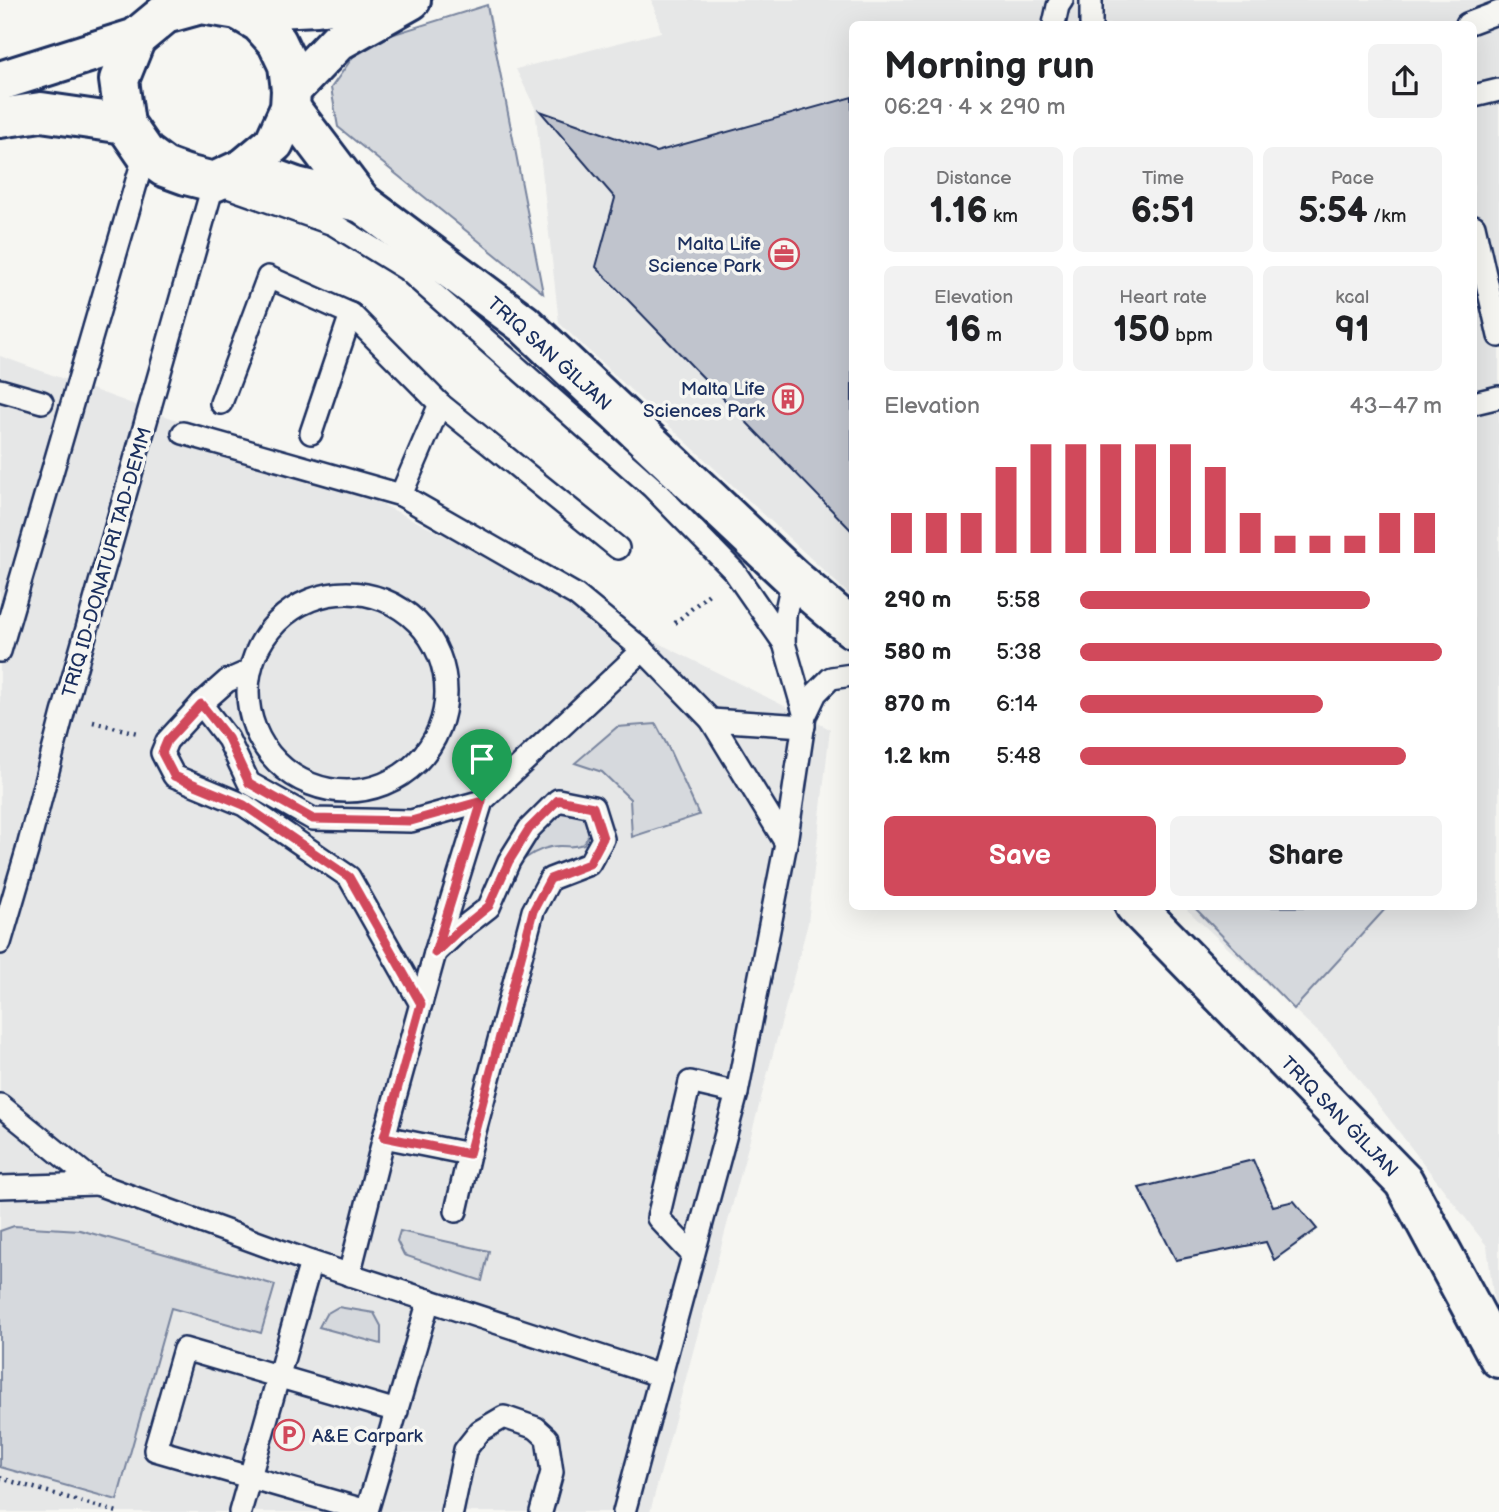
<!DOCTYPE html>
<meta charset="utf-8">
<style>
:root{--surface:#fff;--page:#f2f2f2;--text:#202124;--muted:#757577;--accent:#d1495b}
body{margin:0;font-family:"Balsamiq Sans",sans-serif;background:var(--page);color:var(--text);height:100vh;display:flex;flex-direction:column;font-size:26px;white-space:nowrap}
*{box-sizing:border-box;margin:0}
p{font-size:23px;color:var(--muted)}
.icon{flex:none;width:38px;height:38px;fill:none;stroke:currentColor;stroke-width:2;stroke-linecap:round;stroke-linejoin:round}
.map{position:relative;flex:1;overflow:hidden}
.details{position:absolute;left:849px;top:21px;width:628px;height:889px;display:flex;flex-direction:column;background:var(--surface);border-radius:10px;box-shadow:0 7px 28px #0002}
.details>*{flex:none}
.pin{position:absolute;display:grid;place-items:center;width:60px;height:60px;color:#fff;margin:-72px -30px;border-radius:50% 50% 50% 0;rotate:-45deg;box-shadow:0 0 7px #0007}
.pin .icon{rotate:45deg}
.round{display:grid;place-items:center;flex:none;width:74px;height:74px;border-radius:10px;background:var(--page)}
.headline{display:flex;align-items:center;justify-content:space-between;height:119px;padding:0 35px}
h1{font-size:38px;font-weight:700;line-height:52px}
.stats{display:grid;grid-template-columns:repeat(3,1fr);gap:10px;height:119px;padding:7px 35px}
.stats div{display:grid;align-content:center;border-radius:10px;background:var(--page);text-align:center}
.stats b{font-size:35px;font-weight:700}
.stats small{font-size:19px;font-weight:400}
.stats p{font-size:19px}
.chart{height:196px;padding:14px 35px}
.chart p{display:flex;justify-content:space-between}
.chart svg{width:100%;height:126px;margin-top:7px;stroke:var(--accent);stroke-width:6}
.action{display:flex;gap:14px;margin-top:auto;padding:14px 35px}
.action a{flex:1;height:80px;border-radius:10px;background:var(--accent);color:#fff;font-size:28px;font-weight:700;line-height:80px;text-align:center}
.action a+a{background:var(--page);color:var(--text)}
ul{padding:0 35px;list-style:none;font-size:23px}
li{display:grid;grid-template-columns:112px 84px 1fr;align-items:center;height:52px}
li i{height:18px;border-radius:9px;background:var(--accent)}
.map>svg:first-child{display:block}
.built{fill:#e6e7e7}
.green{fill:#d6d9dd;stroke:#78849e;stroke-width:2}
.building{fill:#c0c4cd;stroke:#1b2f5e;stroke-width:2}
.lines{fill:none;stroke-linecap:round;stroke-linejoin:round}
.lane-casing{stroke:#1b2f5e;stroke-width:26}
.secondary-casing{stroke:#1b2f5e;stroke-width:44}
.path{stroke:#1b2f5e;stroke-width:4.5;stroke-dasharray:2 5;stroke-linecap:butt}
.lane{stroke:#f6f6f2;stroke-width:21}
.secondary{stroke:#f6f6f2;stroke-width:38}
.route-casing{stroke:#fff;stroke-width:14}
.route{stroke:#d1495b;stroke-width:9}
.labels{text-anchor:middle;stroke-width:7;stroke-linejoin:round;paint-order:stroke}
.poi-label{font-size:19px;fill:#1b2f5e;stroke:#f6f6f2;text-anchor:end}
.street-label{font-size:19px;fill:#1b2f5e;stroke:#f6f6f2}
</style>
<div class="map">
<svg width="1499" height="1512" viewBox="0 0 1499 1512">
<rect width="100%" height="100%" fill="#f6f6f2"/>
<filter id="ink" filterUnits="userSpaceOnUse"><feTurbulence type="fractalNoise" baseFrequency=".0143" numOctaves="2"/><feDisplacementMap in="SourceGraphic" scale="14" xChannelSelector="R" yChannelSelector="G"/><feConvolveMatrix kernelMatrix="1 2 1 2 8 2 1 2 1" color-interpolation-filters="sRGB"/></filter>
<g filter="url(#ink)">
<!-- built -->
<g class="built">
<polygon points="652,0 1499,0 1499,1310 1494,1302 1487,1246 1332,1045 1184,907 1474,906 1474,24 852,24 852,597 559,323 535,108 516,69 661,32"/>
<polygon points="0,356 310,468 830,729 808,923 650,1512 0,1512"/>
</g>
<!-- green -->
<g class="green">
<polygon points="487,5 543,293 338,127 331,88 362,44"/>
<polygon points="656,724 668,747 699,815 632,837 630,799 602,772 575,763 617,727"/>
<path d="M559 811 584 812 591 830 584 844C571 848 571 846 560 846 547 846 536 851 526 858L533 837Z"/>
<polygon points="1194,907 1387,907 1294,1009"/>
<polygon points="14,1226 80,1230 275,1285 261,1333 171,1308 117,1500 0,1467 0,1231"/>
<polygon points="400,1231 489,1251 482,1281 404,1255 397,1241"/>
<polygon points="338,1307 374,1313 381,1326 381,1344 319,1327 326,1314"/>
</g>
<!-- building -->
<g class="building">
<polygon points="852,97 852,531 596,267 615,198 540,111 656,152"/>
<polygon points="1253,1160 1273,1206 1294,1201 1317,1229 1274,1260 1266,1242 1176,1260 1139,1188"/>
</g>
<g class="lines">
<!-- lane casing -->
<g class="lane-casing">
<g id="lane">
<polyline points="1091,0 1091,24"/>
<polyline points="1054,24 1058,6 1062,0"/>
<polyline points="1467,24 1499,12"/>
<polyline points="1474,96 1499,90"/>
<polyline points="1474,226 1499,336"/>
<polyline points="0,390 42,402"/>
<polyline points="221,403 268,277 351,314 440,404 618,548"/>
<polyline points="1474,403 1499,397"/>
<polyline points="183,433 401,495 576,595 643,650 711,720 786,843"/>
<polyline points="311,433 351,314"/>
<polyline points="401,495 440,404"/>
<polyline points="793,578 785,615 784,643 805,716"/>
<circle cx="347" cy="692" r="99"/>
<polyline points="0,651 145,153"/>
<polyline points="250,671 227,681 201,704 167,741 162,753 174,776 244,805 349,877 421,1004"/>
<polyline points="201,704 228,739 249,783 313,819 411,821 482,801"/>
<polyline points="711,720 804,726"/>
<polyline points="0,943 27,851 63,713 214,182 333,224 406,269 652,487 734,571 784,643"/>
<polyline points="0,1105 97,1184 0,1187"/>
<polyline points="384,1137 469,1154 533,911 550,879 589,864 603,839 593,807 558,800 529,829 509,861 489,907 457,932 435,953"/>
<polyline points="97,1184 311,1262 661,1376"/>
<polyline points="456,1211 469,1154"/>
<polyline points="693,1255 658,1218 690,1082 737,1093"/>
<polyline points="349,1275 384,1137 435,953 482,801 643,650"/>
<polyline points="397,1411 184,1349 155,1450 367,1511 429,1300"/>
<polyline points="240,1512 311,1262"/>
<polyline points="452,1512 465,1450 480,1431 504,1417 536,1428 547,1438 552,1472 541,1512"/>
<polyline points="624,1512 737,1093 786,843 805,716 816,693 831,678 852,675"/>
</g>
</g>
<!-- secondary casing -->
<g class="secondary-casing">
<g id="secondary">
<polyline points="136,38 119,80 125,124 145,153 164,167 186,175 214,182 244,168 274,143 290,108 291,90 288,65 277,42 260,23 238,10"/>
<polyline points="0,81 136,38 165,14 201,4 238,10 317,6 363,0"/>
<polyline points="291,90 338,41 411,0"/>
<polyline points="290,108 362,203 524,324 793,578 852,628"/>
<polyline points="0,118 41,112 125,124"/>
<polyline points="244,168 296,187 362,203"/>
<polyline points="1135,906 1404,1182 1499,1358"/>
</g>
</g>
<!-- path -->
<g class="path">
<polyline points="675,623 710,593"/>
<polyline points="93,722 137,733"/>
<polyline points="0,1478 117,1512"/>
</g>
<!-- lane -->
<use href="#lane" class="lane"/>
<!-- secondary -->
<use href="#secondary" class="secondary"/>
</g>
</g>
<g class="lines" filter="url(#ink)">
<!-- route casing -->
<g class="route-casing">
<polygon id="route" points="201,704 228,738 249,783 313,819 411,821 482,801 435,953 457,932 489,906 509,861 529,829 558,800 593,807 603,838 589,864 550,879 533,911 469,1154 384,1137 421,1004 349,877 244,805 174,776 162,753 167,741"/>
</g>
<!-- route -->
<use href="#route" class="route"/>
</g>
<!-- icons -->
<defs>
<g id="office-ring" transform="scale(1.575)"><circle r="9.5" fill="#f6f6f2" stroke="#d1495b" stroke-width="1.5"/><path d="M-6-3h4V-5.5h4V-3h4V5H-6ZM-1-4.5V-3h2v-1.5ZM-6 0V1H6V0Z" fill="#d1495b"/></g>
<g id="building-ring" transform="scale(1.575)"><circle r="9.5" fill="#f6f6f2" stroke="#d1495b" stroke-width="1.5"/><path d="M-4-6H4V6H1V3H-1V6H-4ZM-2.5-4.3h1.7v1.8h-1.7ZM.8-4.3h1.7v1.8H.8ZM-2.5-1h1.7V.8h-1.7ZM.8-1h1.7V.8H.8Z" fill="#d1495b"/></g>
<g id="parking-ring" transform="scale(1.575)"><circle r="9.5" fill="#f6f6f2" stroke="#d1495b" stroke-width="1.5"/><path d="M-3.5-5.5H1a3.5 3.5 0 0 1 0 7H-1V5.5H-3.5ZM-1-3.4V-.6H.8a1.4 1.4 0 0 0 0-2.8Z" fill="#d1495b"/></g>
</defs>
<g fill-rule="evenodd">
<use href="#office-ring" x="784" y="254"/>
<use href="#building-ring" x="788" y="399"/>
<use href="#parking-ring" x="289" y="1435"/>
</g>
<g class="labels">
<!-- poi labels -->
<g class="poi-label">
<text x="761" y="250">Malta Life<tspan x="761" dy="22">Science Park</tspan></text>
<text x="765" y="395">Malta Life<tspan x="765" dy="22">Sciences Park</tspan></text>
<text x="312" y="1442" text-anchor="start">A&amp;E Carpark</text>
</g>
<!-- street labels -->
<g class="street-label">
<text transform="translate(550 353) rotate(42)" y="7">TRIQ SAN ĠILJAN</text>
<text transform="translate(106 562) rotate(-74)" y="7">TRIQ ID-DONATURI TAD-DEMM</text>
<text transform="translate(1340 1116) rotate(46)" y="7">TRIQ SAN ĠILJAN</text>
</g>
</g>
</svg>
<div class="pin" style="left:482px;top:801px;background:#1e9e55"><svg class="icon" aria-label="arrive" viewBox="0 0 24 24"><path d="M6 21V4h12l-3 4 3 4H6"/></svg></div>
<section class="details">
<div class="headline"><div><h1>Morning run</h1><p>06:29 · 4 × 290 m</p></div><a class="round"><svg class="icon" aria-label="share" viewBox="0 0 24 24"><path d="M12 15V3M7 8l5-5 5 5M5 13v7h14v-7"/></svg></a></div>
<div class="stats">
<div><p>Distance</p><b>1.16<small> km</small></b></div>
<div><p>Time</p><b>6:51</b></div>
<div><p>Pace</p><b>5:54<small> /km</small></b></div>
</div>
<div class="stats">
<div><p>Elevation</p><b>16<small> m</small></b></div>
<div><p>Heart rate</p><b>150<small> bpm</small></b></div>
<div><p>kcal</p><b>91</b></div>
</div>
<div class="chart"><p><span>Elevation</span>43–47 m</p>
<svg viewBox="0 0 160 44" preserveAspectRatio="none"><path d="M5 44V30M15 44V30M25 44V30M35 44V14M45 44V6M55 44V6M65 44V6M75 44V6M85 44V6M95 44V14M105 44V30M115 44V38M125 44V38M135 44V38M145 44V30M155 44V30"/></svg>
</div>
<ul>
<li><b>290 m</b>5:58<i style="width:80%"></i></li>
<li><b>580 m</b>5:38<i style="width:100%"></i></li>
<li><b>870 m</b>6:14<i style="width:67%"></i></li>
<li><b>1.2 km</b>5:48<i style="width:90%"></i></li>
</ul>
<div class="action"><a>Save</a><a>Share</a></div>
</section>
</div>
